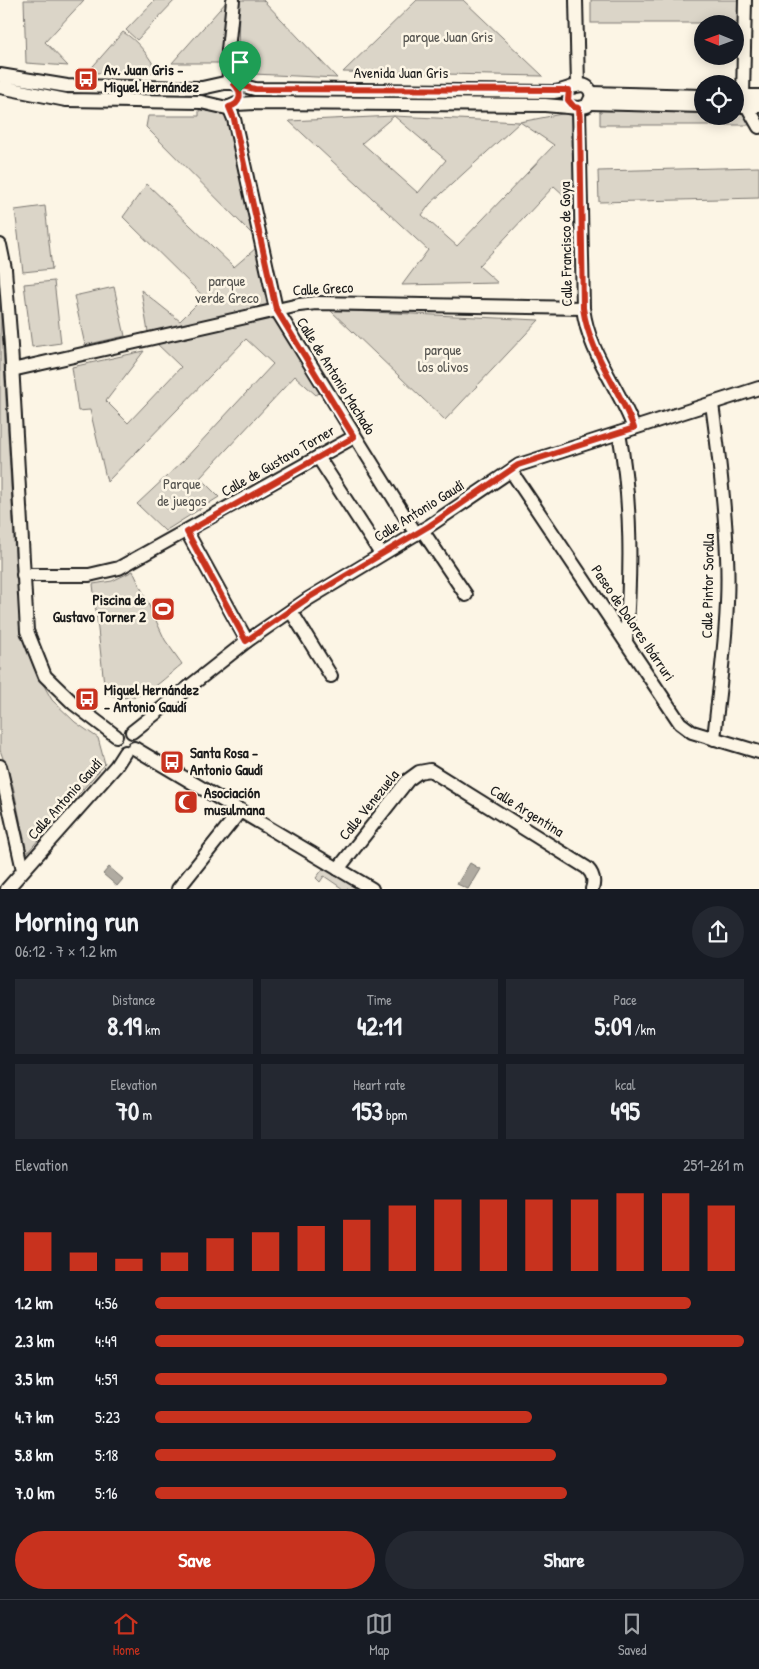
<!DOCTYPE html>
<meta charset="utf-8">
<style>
:root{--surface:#171b24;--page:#242831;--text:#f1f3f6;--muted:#9ea1a6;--line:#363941;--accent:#c8321e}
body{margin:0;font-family:"Patrick Hand",sans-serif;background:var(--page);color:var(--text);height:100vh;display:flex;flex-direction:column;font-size:19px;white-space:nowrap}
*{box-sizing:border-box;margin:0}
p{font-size:16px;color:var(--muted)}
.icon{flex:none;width:28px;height:28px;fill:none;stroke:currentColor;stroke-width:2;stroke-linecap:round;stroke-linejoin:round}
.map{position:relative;height:889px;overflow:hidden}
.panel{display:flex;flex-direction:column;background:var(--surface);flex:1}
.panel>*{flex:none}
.needle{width:32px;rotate:271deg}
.fabs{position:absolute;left:694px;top:15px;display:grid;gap:10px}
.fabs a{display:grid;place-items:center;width:50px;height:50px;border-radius:50%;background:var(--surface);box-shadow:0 2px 12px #0003;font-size:25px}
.pin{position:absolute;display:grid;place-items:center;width:42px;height:42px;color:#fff;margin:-51px -21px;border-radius:50% 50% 50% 0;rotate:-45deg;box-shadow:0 0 5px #0007}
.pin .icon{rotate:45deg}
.round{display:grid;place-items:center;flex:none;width:52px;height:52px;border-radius:26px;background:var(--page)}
.overview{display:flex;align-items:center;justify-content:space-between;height:85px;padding:0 15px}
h1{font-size:28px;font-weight:700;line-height:38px}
.stats{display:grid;grid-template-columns:repeat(3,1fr);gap:8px;height:85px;padding:5px 15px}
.stats div{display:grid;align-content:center;border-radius:0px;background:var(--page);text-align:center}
.stats b{font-size:25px;font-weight:700}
.stats small{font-size:14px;font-weight:400}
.stats p{font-size:14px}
.chart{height:140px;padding:10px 15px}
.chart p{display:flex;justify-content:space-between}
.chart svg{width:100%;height:90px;margin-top:5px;stroke:var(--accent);stroke-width:6}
.cta{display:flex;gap:10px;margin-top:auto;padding:10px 15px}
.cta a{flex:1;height:58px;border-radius:30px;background:var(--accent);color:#fff;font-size:20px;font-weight:700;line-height:58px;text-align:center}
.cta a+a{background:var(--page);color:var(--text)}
ul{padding:0 15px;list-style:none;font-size:16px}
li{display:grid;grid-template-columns:80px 60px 1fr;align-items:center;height:38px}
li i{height:12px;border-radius:6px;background:var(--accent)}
.menu{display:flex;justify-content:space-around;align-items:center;height:70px;border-top:1px solid var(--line);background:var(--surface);font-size:14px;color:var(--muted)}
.menu a{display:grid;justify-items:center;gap:2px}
.menu .current{color:var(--accent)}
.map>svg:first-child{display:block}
.green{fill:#dbd5c8;stroke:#7c7872;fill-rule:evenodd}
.water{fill:#b0aba1;stroke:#75726c}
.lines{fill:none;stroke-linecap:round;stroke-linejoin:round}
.minor-casing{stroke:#1c1c1c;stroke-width:16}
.minor{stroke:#fcf5e5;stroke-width:12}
.route-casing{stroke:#fff;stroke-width:10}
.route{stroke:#c8321e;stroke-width:6}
.labels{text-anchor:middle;stroke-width:5;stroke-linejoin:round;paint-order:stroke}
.park-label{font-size:15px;fill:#555450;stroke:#fcf5e5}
.poi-label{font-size:15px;font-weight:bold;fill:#1c1c1c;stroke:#fcf5e5;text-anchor:start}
.street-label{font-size:15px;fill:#1c1c1c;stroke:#fcf5e5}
</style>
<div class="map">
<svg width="759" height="889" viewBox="0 0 759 889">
<rect width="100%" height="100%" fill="#fcf5e5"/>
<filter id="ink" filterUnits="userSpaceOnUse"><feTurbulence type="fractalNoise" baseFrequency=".02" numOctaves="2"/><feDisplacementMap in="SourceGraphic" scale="10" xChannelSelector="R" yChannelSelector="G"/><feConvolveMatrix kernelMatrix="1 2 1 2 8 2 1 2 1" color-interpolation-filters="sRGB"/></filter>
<g filter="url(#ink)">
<!-- green -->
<g class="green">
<polygon points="24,0 84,0 45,42 68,66 26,63"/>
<polygon points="155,0 175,0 137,40 126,30"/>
<polygon points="239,0 263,0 337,78 254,74 238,60"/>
<polygon points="417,0 463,0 543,76 343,72"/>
<rect x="591" y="0" width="149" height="23"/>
<polygon points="227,1 223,63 172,63"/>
<path d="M123 32C137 40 151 58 157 72L87 73Z"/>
<polygon points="735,109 745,109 753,125 600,125 600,110 702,110 702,116 735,116"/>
<polygon points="199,110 228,114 256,238 146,127 148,116 199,116"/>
<path d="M567 113 574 118 576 206 554 186 479 266 498 283 402 285 428 250 289 121 394 116 520 122ZM394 116 446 160 418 193 362 143ZM520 122 554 145 457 246 422 215 430 204Z"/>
<polygon points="759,167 759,198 599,202 598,171"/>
<polygon points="147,184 234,267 256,248 272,305 148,332 141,290 180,321 204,297 123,217"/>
<polygon points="45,206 52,269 23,272 15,210"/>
<polygon points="54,281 61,343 32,347 24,284"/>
<polygon points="114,287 125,336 85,345 74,296"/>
<polygon points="0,295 16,574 25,644 34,668 52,700 75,722 98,738 105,764 27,853 13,786 0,750"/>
<polygon points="330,310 539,320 445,420"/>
<polygon points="274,314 321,392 316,395 295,376 200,478 219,497 165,531 137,504 183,461 273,364 246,339 107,482 90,410 78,411 72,367 144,351 106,401 128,423 181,367 154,341"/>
<path d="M133 571 165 640 182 664C157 684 139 708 105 693L93 584 112 581Z"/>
<polygon points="323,869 325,869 358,889 343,889 324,876 320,882 316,878"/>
</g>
<!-- water -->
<g class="water">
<polygon points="162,598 172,616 163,620 154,602"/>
<polygon points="470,863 480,869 468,889 457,884"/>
<polygon points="109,867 123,879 117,886 103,874"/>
</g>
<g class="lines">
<!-- minor casing -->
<g class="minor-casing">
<g id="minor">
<polyline points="576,0 578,85"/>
<path d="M0 75 67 86 202 88 229 82 255 89 554 92C569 91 587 75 592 96L587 106 579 108 545 105 255 103 236 104 227 108 201 102 66 100 0 87"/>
<polyline points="229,82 228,50 233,0"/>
<polyline points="591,93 702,96"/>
<polyline points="737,96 759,96"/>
<polyline points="743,97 745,0"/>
<polyline points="590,103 702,106"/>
<polyline points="735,106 759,106"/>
<polyline points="747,106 759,127"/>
<polyline points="229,107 234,119 276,309 416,534"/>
<path d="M579 108 583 308C589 355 618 385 634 428"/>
<polyline points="0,245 5,269 11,346 27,631 45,676 74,704 116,736"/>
<polyline points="12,370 299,305 316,303 583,308"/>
<path d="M712 404C719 455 725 505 727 556 730 616 720 680 714 739"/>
<path d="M619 433C632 503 631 571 626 641"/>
<polyline points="318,457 381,554"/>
<polyline points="511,471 680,723 692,732 759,752"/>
<polyline points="422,530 466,595"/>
<polyline points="187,532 247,641"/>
<polyline points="23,575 89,575 119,568 354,437"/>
<polyline points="291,611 331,676"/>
<polyline points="132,732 247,641 308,599 429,526 519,465 759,388"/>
<polyline points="134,748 372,889"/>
<polyline points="0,766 23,870"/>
<path d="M338 869 408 780 419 772 430 770 587 868C593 874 595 880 592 889"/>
<polyline points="7,889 116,766 125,752"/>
<polyline points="178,889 241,810"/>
</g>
</g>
<!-- minor -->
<use href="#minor" class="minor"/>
</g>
</g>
<g class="lines" filter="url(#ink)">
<!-- route casing -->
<g class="route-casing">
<path id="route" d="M234 84 255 89 569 90 568 100 574 107 579 108 580 123 583 308C590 355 618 385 634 428L518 465 429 526 308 598 246 641 187 532 354 437 276 309 234 119 229 107C241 104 243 93 234 84Z"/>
</g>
<!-- route -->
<use href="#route" class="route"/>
</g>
<!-- icons -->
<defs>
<g id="bus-square" transform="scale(1.25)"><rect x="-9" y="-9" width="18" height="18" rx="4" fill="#c8321e" stroke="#fcf5e5"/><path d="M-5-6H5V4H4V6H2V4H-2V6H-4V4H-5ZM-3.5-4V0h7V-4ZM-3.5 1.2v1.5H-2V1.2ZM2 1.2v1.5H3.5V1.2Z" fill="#fff"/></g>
<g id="stadium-square" transform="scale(1.25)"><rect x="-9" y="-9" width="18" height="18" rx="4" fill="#c8321e" stroke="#fcf5e5"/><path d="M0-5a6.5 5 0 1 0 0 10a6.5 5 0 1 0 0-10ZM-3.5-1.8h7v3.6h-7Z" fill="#fff"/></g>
<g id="mosque-square" transform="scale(1.25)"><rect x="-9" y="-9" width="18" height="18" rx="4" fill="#c8321e" stroke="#fcf5e5"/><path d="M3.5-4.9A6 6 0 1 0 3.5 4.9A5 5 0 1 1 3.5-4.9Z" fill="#fff"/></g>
</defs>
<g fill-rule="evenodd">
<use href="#bus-square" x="86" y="79"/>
<use href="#stadium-square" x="163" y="609"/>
<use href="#bus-square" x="87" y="699"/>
<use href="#bus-square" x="172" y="762"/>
<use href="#mosque-square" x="186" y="802"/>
</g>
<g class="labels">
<!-- park labels -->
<g class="park-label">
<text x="448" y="42">parque Juan Gris</text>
<text x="227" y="286">parque<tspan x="227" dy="17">verde Greco</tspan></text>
<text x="443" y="355">parque<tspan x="443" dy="17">los olivos</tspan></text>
<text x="182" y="489">Parque<tspan x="182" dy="17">de juegos</tspan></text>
</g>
<!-- poi labels -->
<g class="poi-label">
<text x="104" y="75">Av. Juan Gris -<tspan x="104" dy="17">Miguel Hernández</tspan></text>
<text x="146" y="605" text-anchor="end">Piscina de<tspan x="146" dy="17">Gustavo Torner 2</tspan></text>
<text x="104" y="695">Miguel Hernández<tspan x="104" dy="17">- Antonio Gaudí</tspan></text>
<text x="190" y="758">Santa Rosa -<tspan x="190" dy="17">Antonio Gaudí</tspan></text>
<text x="204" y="798">Asociación<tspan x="204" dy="17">musulmana</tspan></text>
</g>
<!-- street labels -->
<g class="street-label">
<text x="401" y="78">Avenida Juan Gris</text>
<text transform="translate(566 244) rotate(-91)" y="5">Calle Francisco de Goya</text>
<text transform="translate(323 289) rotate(-3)" y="5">Calle Greco</text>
<text transform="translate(336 376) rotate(58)" y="5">Calle de Antonio Machado</text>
<text transform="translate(278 461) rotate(-30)" y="5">Calle de Gustavo Torner</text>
<text transform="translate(419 511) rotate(-32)" y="5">Calle Antonio Gaudí</text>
<text transform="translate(708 586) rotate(-89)" y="5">Calle Pintor Sorolla</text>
<text transform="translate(633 623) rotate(56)" y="5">Paseo de Dolores Ibárruri</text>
<text transform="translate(65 799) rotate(-48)" y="5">Calle Antonio Gaudí</text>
<text transform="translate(369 805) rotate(-51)" y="5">Calle Venezuela</text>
<text transform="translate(527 811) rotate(32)" y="5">Calle Argentina</text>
</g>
</g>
</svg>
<div class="fabs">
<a><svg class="needle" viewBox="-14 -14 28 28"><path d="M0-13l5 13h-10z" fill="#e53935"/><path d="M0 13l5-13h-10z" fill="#9ea1a6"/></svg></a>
<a><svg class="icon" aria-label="locate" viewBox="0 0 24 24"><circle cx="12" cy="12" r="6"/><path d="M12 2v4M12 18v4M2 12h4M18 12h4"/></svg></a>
</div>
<div class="pin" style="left:240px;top:92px;background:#1e9e55"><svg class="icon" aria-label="arrive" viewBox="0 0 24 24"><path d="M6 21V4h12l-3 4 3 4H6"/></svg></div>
</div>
<section class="panel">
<div class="overview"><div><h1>Morning run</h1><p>06:12 · 7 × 1.2 km</p></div><a class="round"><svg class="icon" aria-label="share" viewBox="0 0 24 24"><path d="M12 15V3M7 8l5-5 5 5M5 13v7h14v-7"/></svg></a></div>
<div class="stats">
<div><p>Distance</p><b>8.19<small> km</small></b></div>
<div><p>Time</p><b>42:11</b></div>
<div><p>Pace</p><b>5:09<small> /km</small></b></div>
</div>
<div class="stats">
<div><p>Elevation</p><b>70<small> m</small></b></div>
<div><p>Heart rate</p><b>153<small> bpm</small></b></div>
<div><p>kcal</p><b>495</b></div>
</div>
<div class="chart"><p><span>Elevation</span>251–261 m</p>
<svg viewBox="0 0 160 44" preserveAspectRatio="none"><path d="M5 44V25M15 44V35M25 44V38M35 44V35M45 44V28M55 44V25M65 44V22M75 44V19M85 44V12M95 44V9M105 44V9M115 44V9M125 44V9M135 44V6M145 44V6M155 44V12"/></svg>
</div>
<ul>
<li><b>1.2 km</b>4:56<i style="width:91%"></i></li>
<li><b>2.3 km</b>4:49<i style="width:100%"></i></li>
<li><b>3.5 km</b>4:59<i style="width:87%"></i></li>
<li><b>4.7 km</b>5:23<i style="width:64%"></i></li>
<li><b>5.8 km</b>5:18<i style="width:68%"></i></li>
<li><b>7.0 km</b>5:16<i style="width:70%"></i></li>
</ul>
<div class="cta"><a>Save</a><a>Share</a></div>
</section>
<nav class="menu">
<a class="current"><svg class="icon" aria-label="home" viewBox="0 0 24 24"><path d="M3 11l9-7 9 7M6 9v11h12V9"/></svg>Home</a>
<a><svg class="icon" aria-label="map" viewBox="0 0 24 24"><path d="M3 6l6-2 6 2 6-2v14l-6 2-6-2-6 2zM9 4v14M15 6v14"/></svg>Map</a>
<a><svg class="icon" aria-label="saved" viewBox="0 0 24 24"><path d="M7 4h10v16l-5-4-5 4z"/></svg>Saved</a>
</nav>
